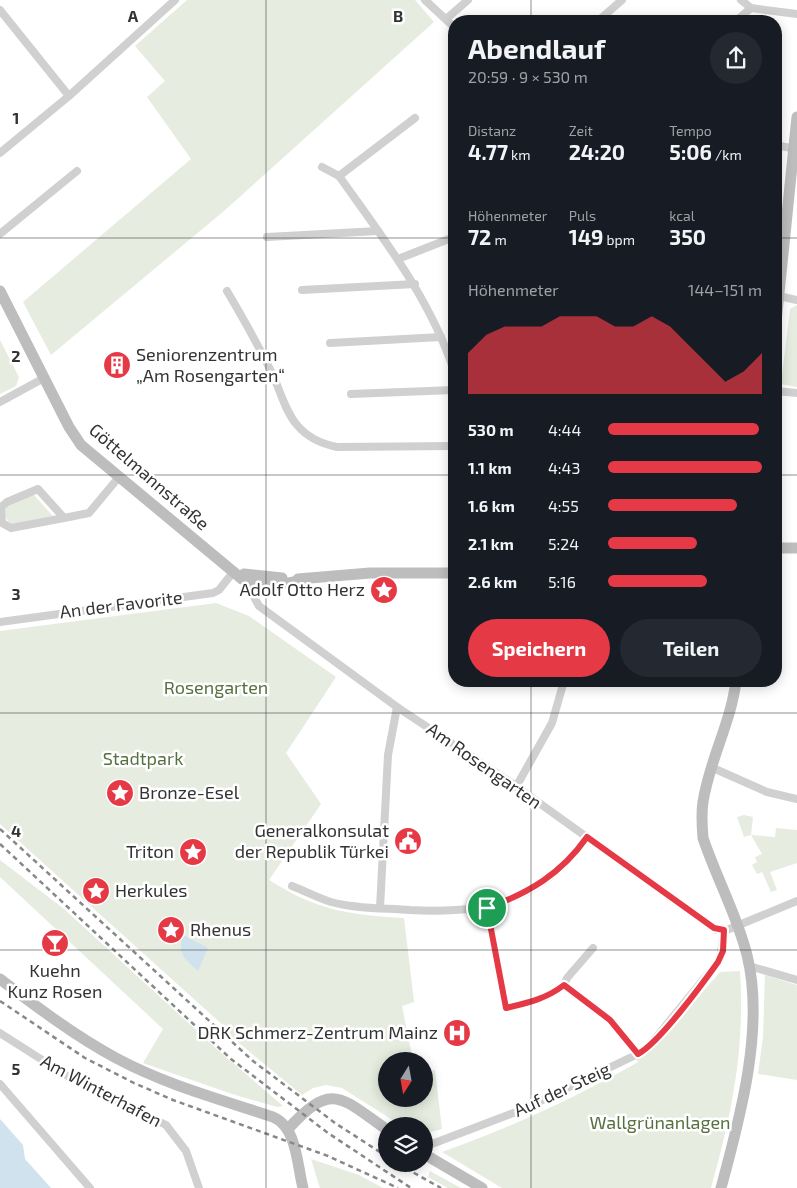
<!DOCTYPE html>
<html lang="de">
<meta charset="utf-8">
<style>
:root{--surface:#171b24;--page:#242831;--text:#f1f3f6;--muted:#9ea1a6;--accent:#e63946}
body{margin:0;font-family:"Exo 2",sans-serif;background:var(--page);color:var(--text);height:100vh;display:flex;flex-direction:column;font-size:19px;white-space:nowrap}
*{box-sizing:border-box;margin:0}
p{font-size:16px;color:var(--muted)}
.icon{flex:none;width:28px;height:28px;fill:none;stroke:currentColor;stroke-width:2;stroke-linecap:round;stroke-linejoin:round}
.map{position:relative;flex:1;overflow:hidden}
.sheet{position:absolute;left:448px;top:15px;width:334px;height:672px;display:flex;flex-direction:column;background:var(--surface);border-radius:20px;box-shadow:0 2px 12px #0003}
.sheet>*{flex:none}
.needle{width:32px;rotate:191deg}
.fabs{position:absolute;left:378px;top:1052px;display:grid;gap:10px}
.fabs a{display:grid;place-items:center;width:55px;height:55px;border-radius:50%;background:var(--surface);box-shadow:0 2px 12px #0003;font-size:25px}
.pin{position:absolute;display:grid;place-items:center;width:42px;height:42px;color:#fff;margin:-21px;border:2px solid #fff;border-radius:50%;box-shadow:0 1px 5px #0007}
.round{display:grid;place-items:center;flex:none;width:52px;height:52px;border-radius:26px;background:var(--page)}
.headline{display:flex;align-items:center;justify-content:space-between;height:85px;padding:0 20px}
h1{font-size:28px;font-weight:700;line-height:38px}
.figures{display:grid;grid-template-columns:repeat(3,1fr);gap:8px;height:85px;padding:5px 20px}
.figures div{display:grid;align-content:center}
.figures b{font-size:21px;font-weight:700}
.figures small{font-size:14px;font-weight:400}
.figures p{font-size:14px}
.chart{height:140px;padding:10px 20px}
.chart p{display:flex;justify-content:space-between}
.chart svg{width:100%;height:90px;margin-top:5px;fill:var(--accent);opacity:.7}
.action{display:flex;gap:10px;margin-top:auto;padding:10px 20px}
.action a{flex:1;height:58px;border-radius:30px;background:var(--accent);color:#fff;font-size:20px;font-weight:700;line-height:58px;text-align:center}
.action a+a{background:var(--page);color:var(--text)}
ul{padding:0 20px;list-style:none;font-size:16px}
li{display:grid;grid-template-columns:80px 60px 1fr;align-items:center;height:38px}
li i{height:12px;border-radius:6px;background:var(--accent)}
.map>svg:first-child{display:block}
.green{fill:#e6ecdf}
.water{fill:#cfe2ee}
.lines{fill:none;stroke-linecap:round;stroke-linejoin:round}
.street{stroke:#d0d0d0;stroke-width:8}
.secondary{stroke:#bdbdbd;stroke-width:11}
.rail{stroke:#888;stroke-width:2.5;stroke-dasharray:5 4;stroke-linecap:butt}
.route-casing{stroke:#fff;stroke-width:10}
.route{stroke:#e63946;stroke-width:6}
.grid{fill:none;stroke:#333;stroke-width:1;stroke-opacity:0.55}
.labels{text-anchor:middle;stroke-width:5;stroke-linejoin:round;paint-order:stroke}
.poi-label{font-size:18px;fill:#333;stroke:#fff;text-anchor:start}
.street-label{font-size:18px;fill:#333;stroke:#fff}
.park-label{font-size:18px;fill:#56703f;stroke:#fff}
.grid-label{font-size:16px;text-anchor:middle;font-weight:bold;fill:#333;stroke:#fff;stroke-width:5;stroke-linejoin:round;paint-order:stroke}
</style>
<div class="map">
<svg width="797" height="1188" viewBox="0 0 797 1188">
<rect width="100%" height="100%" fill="#fff"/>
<!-- green -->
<g class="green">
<polygon points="187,0 415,0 434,22 224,211 51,355 23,302 191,159 147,97 165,81 135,46"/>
<polygon points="797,305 797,387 781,384 790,309"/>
<polygon points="0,340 19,377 16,386 0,394"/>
<polygon points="33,494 53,516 12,524 8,522 4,513 6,506"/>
<path d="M216 603 249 616 336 677 286 753 321 804 269 880C316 910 349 915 404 918L414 1002 402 1006 413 1061H386V1099H424V1073L435 1070 442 1129 424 1134V1126H402L342 1088 326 1085 313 1088 302 1095 222 1029 226 1028 0 824V631Z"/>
<polygon points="744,815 753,817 751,835 775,837 776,828 797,830 797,863 770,872 777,890 771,892 762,872 757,874 752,865 757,862 755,857 762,854 751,835 744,837 737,817"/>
<polygon points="0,860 64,909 219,1051 283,1106 277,1107 232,1094 143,1063 163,1029 0,877"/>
<path d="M740 971C745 1050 732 1113 711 1188H502L442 1152C510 1128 575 1098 638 1062L636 1059 655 1047 720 972Z"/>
<polygon points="765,975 797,985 797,1080 758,1074 763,1037"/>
<polygon points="311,1159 359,1175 383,1188 320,1188"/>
<polygon points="430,1171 461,1188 448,1188 428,1177"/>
</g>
<!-- water -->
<g class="water">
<path d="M183 935 208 948 198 971C185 959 177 954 183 935Z"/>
<polygon points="0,1119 23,1145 25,1159 51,1188 0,1188"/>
</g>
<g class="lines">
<!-- street -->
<g class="street">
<polyline points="425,0 454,27"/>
<polyline points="741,0 751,8 797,14"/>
<polyline points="0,10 69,96"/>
<polyline points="446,19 468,0"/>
<polyline points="598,21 622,0"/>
<polyline points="736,21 751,8"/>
<polyline points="775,145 797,149"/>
<polyline points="0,153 69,96 175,0"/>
<path d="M322 167 339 176C383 238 430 298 454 371"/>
<polyline points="339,176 415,118"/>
<polyline points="0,234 77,171"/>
<polyline points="267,237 378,231"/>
<polyline points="398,259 454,237"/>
<polyline points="302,290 415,284"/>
<path d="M227 291C243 318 258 345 272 373 280 390 285 411 297 425 307 437 322 444 337 447L454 446"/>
<polyline points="779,296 797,300"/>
<polyline points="330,343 441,337"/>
<polyline points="775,391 797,393"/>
<polyline points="351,394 454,390"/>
<polyline points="0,402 44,378"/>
<polyline points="64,518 11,528 2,523 1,507 7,502 38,489 64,518 89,513 119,477"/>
<polyline points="253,579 254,597 259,606 397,707 510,782 716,930 727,930 797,901"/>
<polyline points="0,622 213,593 219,590 234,571"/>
<polyline points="713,768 767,792 797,799"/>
<polyline points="516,787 552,723 564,681"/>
<path d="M292 886C305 891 318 898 331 902 356 909 385 908 410 910 487 914 540 903 587 837"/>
<polyline points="380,908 388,755 397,707"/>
<path d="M487 908 506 1008C527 1003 546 999 564 985L609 1020 638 1054"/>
<polyline points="749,966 797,980"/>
<polyline points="564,985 567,978 593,948"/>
<polyline points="0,1033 69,1077 166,1125 186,1151 199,1188"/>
<polyline points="0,1084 90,1188"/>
<polyline points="424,1147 524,1109 646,1050 720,959 724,931"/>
</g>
<!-- secondary -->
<g class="secondary">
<path d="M0 291 69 427 81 445 242 579C264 589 283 585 306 579"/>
<polyline points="775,332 797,117"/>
<polyline points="775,548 797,548"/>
<polyline points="244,574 282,578"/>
<polyline points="298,579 370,573 454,573"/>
<path d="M0 979C37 1007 75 1036 116 1058 166 1085 220 1099 273 1117 297 1127 297 1165 303 1188"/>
<path d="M288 1129C332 1081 340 1097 386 1129"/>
<polyline points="424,1154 482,1188"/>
<path d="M721 1188C740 1118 765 1027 747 955 737 915 716 877 703 838 702 826 701 814 703 802 709 761 731 723 736 681"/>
</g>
<!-- rail -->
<g class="rail">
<polyline points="0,829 253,1061 335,1123 386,1156"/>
<polyline points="0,844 231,1059 328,1133 411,1188"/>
<polyline points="0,1001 85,1058 134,1083 173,1100 328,1156 398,1188"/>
<polyline points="398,1164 441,1188"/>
</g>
</g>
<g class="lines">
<!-- route casing -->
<g class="route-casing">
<path id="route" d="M587 837 714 928 724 930 723 951 718 962C703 983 659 1043 638 1054L610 1020 564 985C546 999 527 1003 506 1008L487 908C529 893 561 874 587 837Z"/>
</g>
<!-- route -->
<use href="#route" class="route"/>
</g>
<!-- grid -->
<path class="grid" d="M266 0V1188M531 0V21M0 238H454M775 238H797M0 475H454M775 475H797M531 681V1188M0 713H797M0 950H797"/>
<!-- icons -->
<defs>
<g id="building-disc" transform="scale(1.4375)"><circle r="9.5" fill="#e63946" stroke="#fff"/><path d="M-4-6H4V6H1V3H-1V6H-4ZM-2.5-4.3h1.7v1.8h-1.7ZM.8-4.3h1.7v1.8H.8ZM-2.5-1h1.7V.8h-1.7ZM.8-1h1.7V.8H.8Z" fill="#fff"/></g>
<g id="sight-disc" transform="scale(1.4375)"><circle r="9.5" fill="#e63946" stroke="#fff"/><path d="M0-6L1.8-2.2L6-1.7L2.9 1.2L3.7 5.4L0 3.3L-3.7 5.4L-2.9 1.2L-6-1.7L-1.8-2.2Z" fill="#fff"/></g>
<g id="civic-disc" transform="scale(1.4375)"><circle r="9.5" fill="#e63946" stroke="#fff"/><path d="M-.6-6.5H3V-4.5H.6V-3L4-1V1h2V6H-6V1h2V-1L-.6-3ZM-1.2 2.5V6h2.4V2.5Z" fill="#fff"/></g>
<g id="bar-disc" transform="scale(1.4375)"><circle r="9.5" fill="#e63946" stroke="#fff"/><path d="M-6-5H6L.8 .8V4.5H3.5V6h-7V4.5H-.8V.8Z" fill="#fff"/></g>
<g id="hospital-disc" transform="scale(1.4375)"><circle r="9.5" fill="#e63946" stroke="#fff"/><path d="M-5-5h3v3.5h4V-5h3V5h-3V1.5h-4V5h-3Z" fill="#fff"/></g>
</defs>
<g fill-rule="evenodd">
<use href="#building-disc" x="117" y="365"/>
<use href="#sight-disc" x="384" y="590"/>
<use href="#sight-disc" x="120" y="793"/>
<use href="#civic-disc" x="408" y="841"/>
<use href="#sight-disc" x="193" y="852"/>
<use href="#sight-disc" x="96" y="891"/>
<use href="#sight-disc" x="171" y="930"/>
<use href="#bar-disc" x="55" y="943"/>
<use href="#hospital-disc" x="457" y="1033"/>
</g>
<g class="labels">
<!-- poi labels -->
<g class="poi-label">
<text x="136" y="361">Seniorenzentrum<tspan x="136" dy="21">„Am Rosengarten“</tspan></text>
<text x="365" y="596" text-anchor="end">Adolf Otto Herz</text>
<text x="139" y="799">Bronze-Esel</text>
<text x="389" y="837" text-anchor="end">Generalkonsulat<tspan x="389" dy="21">der Republik Türkei</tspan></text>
<text x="174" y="858" text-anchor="end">Triton</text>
<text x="115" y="897">Herkules</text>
<text x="190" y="936">Rhenus</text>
<text x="55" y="977" text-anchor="middle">Kuehn<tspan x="55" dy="21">Kunz Rosen</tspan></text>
<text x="438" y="1039" text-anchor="end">DRK Schmerz-Zentrum Mainz</text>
</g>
<!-- street labels -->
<g class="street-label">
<text transform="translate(149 477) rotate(41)" y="6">Göttelmannstraße</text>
<text transform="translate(121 605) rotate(-7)" y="6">An der Favorite</text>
<text transform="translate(484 766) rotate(35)" y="6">Am Rosengarten</text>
<text transform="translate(562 1090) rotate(-25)" y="6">Auf der Steig</text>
<text transform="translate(101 1091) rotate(28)" y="6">Am Winterhafen</text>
</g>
<!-- park labels -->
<g class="park-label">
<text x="216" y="694">Rosengarten</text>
<text x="143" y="765">Stadtpark</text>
<text x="660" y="1129">Wallgrünanlagen</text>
</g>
</g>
<g class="grid-label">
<text x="133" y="22">A</text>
<text x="398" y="22">B</text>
<text x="16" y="124">1</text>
<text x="16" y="362">2</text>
<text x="16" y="600">3</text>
<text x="16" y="837">4</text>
<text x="16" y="1075">5</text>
</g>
</svg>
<div class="fabs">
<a><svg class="needle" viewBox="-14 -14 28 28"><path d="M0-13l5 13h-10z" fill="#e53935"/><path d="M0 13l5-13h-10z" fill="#9ea1a6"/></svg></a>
<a><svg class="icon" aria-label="layers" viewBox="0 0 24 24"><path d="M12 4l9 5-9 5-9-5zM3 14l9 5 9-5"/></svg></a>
</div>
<div class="pin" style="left:487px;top:908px;background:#1e9e55"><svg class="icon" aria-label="arrive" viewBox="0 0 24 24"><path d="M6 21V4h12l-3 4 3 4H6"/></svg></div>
<section class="sheet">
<div class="headline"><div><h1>Abendlauf</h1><p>20:59 · 9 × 530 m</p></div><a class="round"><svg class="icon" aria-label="share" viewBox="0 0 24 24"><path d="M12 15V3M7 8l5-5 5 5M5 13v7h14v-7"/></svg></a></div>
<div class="figures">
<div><p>Distanz</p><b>4.77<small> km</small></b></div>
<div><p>Zeit</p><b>24:20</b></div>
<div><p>Tempo</p><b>5:06<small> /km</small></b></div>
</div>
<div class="figures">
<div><p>Höhenmeter</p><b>72<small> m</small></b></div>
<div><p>Puls</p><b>149<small> bpm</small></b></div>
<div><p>kcal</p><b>350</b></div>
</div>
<div class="chart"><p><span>Höhenmeter</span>144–151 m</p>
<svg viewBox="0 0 160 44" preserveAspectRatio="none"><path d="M0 44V24L10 15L20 11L30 11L40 11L50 6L60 6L70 6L80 11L90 11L100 6L110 11L120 20L130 29L140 38L150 33L160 24V44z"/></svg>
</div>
<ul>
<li><b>530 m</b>4:44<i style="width:98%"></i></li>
<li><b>1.1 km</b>4:43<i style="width:100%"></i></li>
<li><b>1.6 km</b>4:55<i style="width:84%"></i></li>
<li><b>2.1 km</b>5:24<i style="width:58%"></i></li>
<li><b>2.6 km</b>5:16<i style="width:64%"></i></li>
</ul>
<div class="action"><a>Speichern</a><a>Teilen</a></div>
</section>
</div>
